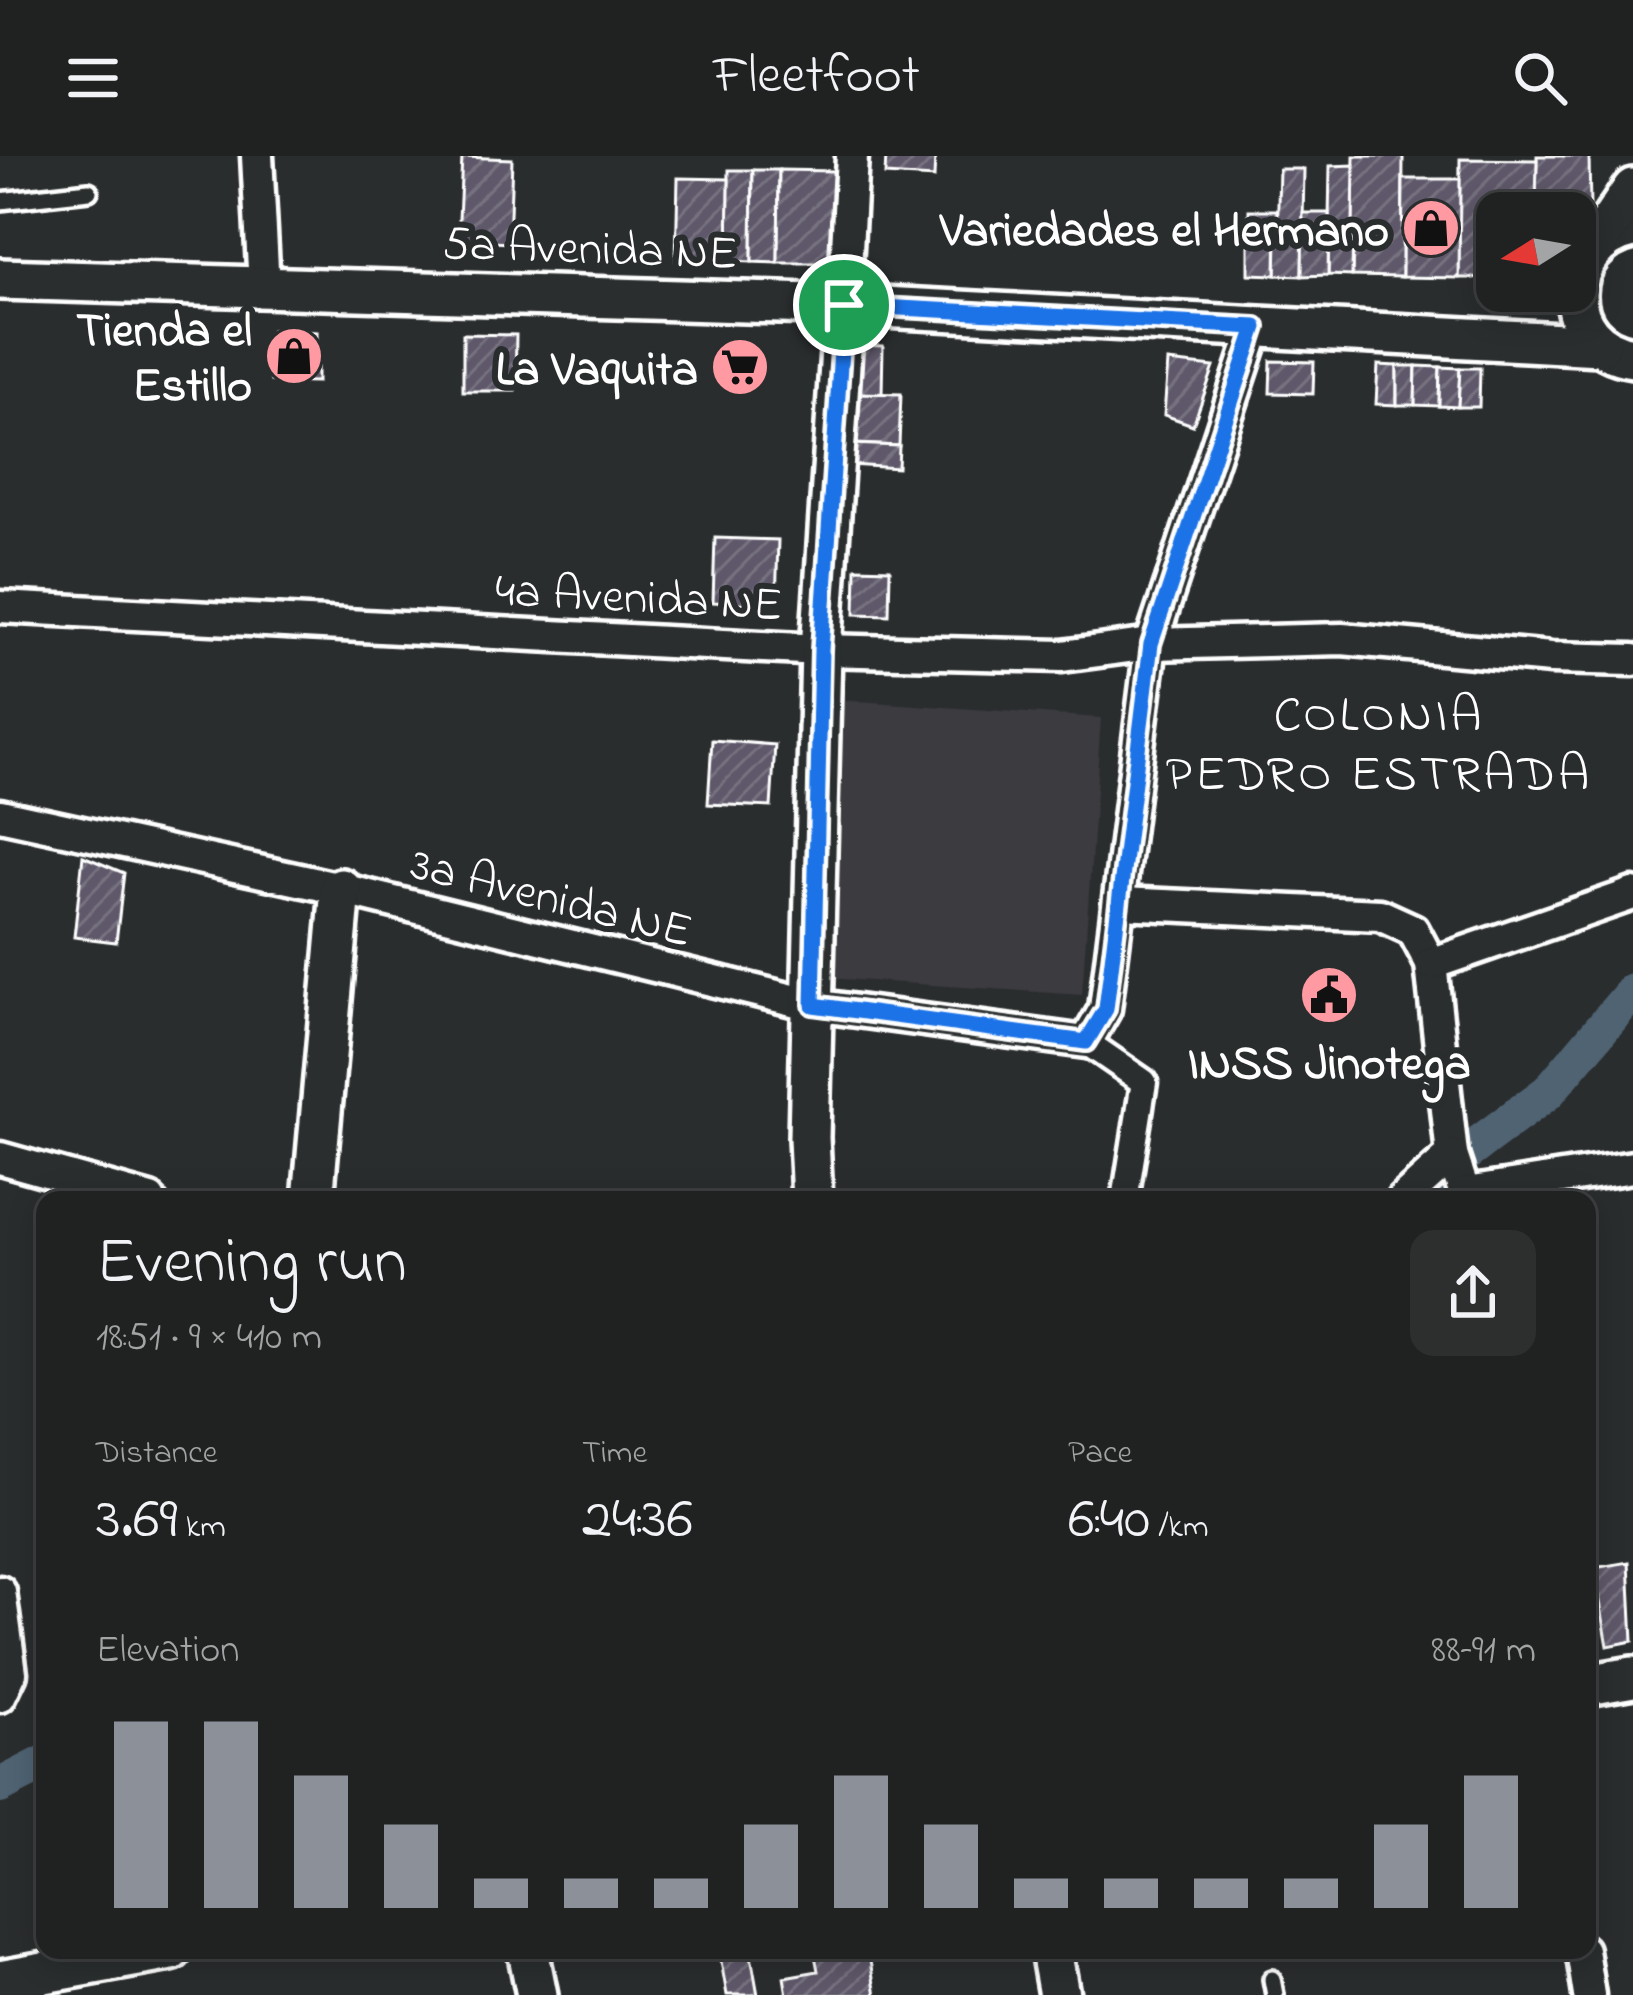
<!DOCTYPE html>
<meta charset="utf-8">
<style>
:root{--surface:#202222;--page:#2d2f2f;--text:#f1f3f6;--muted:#a2a4a5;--line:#3d3f40;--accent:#8c9099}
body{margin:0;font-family:"Indie Flower",sans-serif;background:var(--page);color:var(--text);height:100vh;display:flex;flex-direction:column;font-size:45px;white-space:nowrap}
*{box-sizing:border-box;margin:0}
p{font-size:39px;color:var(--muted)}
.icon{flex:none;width:66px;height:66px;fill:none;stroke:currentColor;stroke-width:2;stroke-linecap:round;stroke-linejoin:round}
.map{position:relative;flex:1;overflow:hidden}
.side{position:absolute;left:36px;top:1035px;width:1560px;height:768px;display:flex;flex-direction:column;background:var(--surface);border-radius:24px;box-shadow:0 6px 30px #0003,0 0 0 3px var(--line)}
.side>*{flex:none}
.needle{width:78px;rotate:259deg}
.controls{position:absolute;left:1476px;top:36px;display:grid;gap:24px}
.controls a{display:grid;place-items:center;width:120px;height:120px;border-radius:24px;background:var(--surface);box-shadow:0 6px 30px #0003,0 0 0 3px var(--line);font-size:60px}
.pin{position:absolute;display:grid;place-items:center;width:102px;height:102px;color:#fff;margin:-51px;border:6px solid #fff;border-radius:50%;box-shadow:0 3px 12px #0007}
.round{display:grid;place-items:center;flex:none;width:126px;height:126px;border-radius:24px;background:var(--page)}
.summary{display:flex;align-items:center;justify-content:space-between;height:204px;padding:0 60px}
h1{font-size:66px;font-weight:600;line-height:90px}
.stats{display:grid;grid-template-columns:repeat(3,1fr);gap:18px;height:204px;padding:12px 60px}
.stats div{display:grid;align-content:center}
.stats b{font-size:60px;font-weight:600}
.stats small{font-size:33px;font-weight:400}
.stats p{font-size:33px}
.chart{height:336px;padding:24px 60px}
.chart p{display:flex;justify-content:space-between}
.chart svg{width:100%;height:216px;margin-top:12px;stroke:var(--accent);stroke-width:6}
header{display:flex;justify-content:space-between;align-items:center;height:156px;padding:0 60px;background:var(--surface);font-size:54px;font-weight:600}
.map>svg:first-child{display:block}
.built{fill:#3a3a40}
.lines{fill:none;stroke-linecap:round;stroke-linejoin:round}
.canal{stroke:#506473;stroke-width:36}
.building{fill:url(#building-hatch);stroke:#fff;stroke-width:3}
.service-casing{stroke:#fff;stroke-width:24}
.pedestrian-casing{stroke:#fff;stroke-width:33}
.minor-casing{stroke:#fff;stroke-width:39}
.tertiary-casing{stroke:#fff;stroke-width:48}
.service{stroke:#2a2d2e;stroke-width:15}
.pedestrian{stroke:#2a2d2e;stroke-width:24}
.minor{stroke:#2a2d2e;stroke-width:30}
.tertiary{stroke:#2a2d2e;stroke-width:39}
.route-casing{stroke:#fff;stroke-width:24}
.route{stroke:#1a73e8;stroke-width:15}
.labels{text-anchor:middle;stroke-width:12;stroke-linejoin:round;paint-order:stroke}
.poi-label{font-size:48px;font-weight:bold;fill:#fff;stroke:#2a2d2e;text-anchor:end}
.street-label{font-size:48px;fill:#fff;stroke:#2a2d2e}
.neighbourhood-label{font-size:51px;letter-spacing:3px;fill:#fff;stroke:#2a2d2e}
</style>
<header><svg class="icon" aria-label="menu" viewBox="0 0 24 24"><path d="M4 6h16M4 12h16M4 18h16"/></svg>Fleetfoot<svg class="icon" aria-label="search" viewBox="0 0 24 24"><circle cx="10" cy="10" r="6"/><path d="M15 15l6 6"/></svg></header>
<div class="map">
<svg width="1633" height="1839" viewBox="0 0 1633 1839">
<defs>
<pattern id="building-hatch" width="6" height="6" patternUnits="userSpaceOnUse" patternTransform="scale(3)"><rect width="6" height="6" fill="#5f596a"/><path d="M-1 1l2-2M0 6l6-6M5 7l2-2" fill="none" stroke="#777280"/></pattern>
</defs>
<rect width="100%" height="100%" fill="#2a2d2e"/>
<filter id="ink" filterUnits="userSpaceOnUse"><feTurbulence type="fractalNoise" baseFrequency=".00833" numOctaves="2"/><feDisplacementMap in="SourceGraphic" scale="24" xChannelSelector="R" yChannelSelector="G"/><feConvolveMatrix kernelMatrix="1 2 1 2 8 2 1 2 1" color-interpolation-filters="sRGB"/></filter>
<g filter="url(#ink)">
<!-- built -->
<polygon class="built" points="844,544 1101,562 1082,839 826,822"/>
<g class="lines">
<!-- canal -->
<g class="canal">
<polyline points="1461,1001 1548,936 1633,835"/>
<polyline points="1439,1044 1447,1021"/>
<polyline points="0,1630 45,1607"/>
</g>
</g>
<!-- building -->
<g class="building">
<polygon points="886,0 935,0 934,22 885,19"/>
<polygon points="1354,0 1403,0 1402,121 1352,120"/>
<polygon points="1537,0 1589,0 1590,52 1536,51"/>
<polygon points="462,1 512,3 509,87 458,84"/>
<polygon points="1460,3 1537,4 1536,51 1557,51 1557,57 1497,57 1497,122 1459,122"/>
<polygon points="1354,9 1352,120 1328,119 1330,10"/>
<polygon points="1279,13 1304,13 1302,120 1276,119"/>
<polygon points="729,14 753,14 752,106 728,105"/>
<polygon points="753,14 779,14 778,107 752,106"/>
<polygon points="779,14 834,15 832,107 778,107"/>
<polygon points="678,22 729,23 728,105 676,105"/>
<polygon points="1403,23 1460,23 1459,122 1402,121"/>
<polygon points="1249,54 1277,54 1276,119 1249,118"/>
<polygon points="1303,57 1329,57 1328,119 1302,120"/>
<polygon points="272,174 317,176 317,226 271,225"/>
<polygon points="463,178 516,179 515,235 463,235"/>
<polygon points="854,189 883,190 882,238 853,237"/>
<polygon points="1271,205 1314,206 1313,238 1270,237"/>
<polygon points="1168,206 1214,211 1193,269 1164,259"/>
<polygon points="1378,209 1397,210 1397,249 1376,248"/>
<polygon points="1397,210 1416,210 1415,249 1397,249"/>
<polygon points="1416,210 1440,211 1439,250 1415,249"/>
<polygon points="1440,211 1460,212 1458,251 1439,250"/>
<polygon points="1460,212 1480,212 1479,251 1458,251"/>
<polygon points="857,237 901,238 899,290 855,288"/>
<polygon points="850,288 899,290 898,312 850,309"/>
<polygon points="715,382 778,384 776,449 713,446"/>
<polygon points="856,412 890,413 889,459 855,458"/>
<polygon points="712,584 775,589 771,651 708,648"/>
<polygon points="83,700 124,717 116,786 74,781"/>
<polygon points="1629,1406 1633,1485 1608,1490 1594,1412"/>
<polygon points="719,1794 750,1794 758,1839 727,1839"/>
<polygon points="814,1794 868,1794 876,1839 787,1839 784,1821 818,1815"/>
</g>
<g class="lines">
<!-- service casing -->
<g class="service-casing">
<g id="service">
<polyline points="0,45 89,35"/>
<polyline points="1272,1823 1275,1839"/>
</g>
</g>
<!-- pedestrian casing -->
<g class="pedestrian-casing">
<polyline id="pedestrian" points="1086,886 1144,926 1125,1044"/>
</g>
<!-- minor casing -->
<g class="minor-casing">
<g id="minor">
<polyline points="257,0 264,131"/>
<polyline points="844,149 852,0"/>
<polyline points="0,451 821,494 1062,500 1151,488 1342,483 1551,502 1633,504"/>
<polyline points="0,659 341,733 813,849 1086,886 1105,853 1151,488 1256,171"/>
<polyline points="1120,747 1380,759 1413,774 1431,808 1452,999 1467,1044"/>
<polyline points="1431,808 1633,738"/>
<polyline points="0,1002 150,1044"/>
<polyline points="1466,1037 1633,1011"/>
<polyline points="1402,1044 1452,999"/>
<polyline points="0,1436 11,1517 0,1540"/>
<polyline points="1582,1794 1589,1839"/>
</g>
</g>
<!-- tertiary casing -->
<g class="tertiary-casing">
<g id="tertiary">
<path d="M1633 72C1558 88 1556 190 1633 201"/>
<polyline points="1596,88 1633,33"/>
<polyline points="0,123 844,149 1600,189"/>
<polyline points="313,1044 341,733"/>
<polyline points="812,1044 809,982 821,494 844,149"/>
<polyline points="1587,1529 1633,1521"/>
<polyline points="528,1794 537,1839"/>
<polyline points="1051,1794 1059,1839"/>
<polyline points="0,1825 171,1794"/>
</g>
</g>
<!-- service -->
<use href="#service" class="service"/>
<!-- pedestrian -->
<use href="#pedestrian" class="pedestrian"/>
<!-- minor -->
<use href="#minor" class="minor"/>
<!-- tertiary -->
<use href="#tertiary" class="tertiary"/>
</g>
</g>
<g class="lines" filter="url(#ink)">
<!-- route casing -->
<g class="route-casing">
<polygon id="route" points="844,149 1256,171 1151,488 1106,853 1086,886 813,849 821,494"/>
</g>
<!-- route -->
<use href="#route" class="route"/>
</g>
<!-- icons -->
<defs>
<g id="shop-disc" transform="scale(3)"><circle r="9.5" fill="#ff9aa2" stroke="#2a2d2e"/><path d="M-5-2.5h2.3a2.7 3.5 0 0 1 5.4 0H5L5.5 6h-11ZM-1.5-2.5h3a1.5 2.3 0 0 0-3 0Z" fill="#111"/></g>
<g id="supermarket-disc" transform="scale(3)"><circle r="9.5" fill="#ff9aa2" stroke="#2a2d2e"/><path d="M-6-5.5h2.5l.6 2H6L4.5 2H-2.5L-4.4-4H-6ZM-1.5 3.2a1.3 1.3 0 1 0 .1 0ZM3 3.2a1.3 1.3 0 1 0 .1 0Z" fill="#111"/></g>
<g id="civic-disc" transform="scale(3)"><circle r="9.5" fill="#ff9aa2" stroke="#2a2d2e"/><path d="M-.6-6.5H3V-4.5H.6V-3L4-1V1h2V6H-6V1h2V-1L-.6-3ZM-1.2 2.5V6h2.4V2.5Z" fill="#111"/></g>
</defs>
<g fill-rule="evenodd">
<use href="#shop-disc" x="1431" y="72"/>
<use href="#shop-disc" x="294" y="200"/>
<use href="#supermarket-disc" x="740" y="211"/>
<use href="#civic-disc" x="1329" y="839"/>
</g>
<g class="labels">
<!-- poi labels -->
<g class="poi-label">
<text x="1389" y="89">Variedades el Hermano</text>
<text x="252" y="189">Tienda el<tspan x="252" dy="55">Estillo</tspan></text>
<text x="698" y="228">La Vaquita</text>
<text x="1329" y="922" text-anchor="middle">INSS Jinotega</text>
</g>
<!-- street labels -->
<g class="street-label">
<text transform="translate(590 90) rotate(2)" y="17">5a Avenida NE</text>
<text transform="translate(639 439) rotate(3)" y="17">4a Avenida NE</text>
<text transform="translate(552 739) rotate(14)" y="17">3a Avenida NE</text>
</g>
<!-- neighbourhood labels -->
<g class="neighbourhood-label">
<text x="1379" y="574">COLONIA<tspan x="1379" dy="59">PEDRO ESTRADA</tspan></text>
</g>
</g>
</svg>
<div class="controls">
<a><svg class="needle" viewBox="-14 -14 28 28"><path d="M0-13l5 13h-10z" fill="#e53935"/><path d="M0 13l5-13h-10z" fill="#a2a4a5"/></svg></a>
</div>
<div class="pin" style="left:844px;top:149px;background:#1e9e55"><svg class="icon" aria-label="arrive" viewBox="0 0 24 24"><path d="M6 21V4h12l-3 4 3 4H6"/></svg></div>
<section class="side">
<div class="summary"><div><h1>Evening run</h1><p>18:51 · 9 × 410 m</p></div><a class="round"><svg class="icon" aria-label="share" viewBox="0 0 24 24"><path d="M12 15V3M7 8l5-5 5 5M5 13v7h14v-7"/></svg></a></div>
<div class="stats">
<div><p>Distance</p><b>3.69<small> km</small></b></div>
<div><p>Time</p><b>24:36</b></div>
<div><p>Pace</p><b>6:40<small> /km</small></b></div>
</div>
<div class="chart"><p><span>Elevation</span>88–91 m</p>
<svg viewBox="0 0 160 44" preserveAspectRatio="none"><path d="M5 44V6M15 44V6M25 44V17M35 44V27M45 44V38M55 44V38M65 44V38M75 44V27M85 44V17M95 44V27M105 44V38M115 44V38M125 44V38M135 44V38M145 44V27M155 44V17"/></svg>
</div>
</section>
</div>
